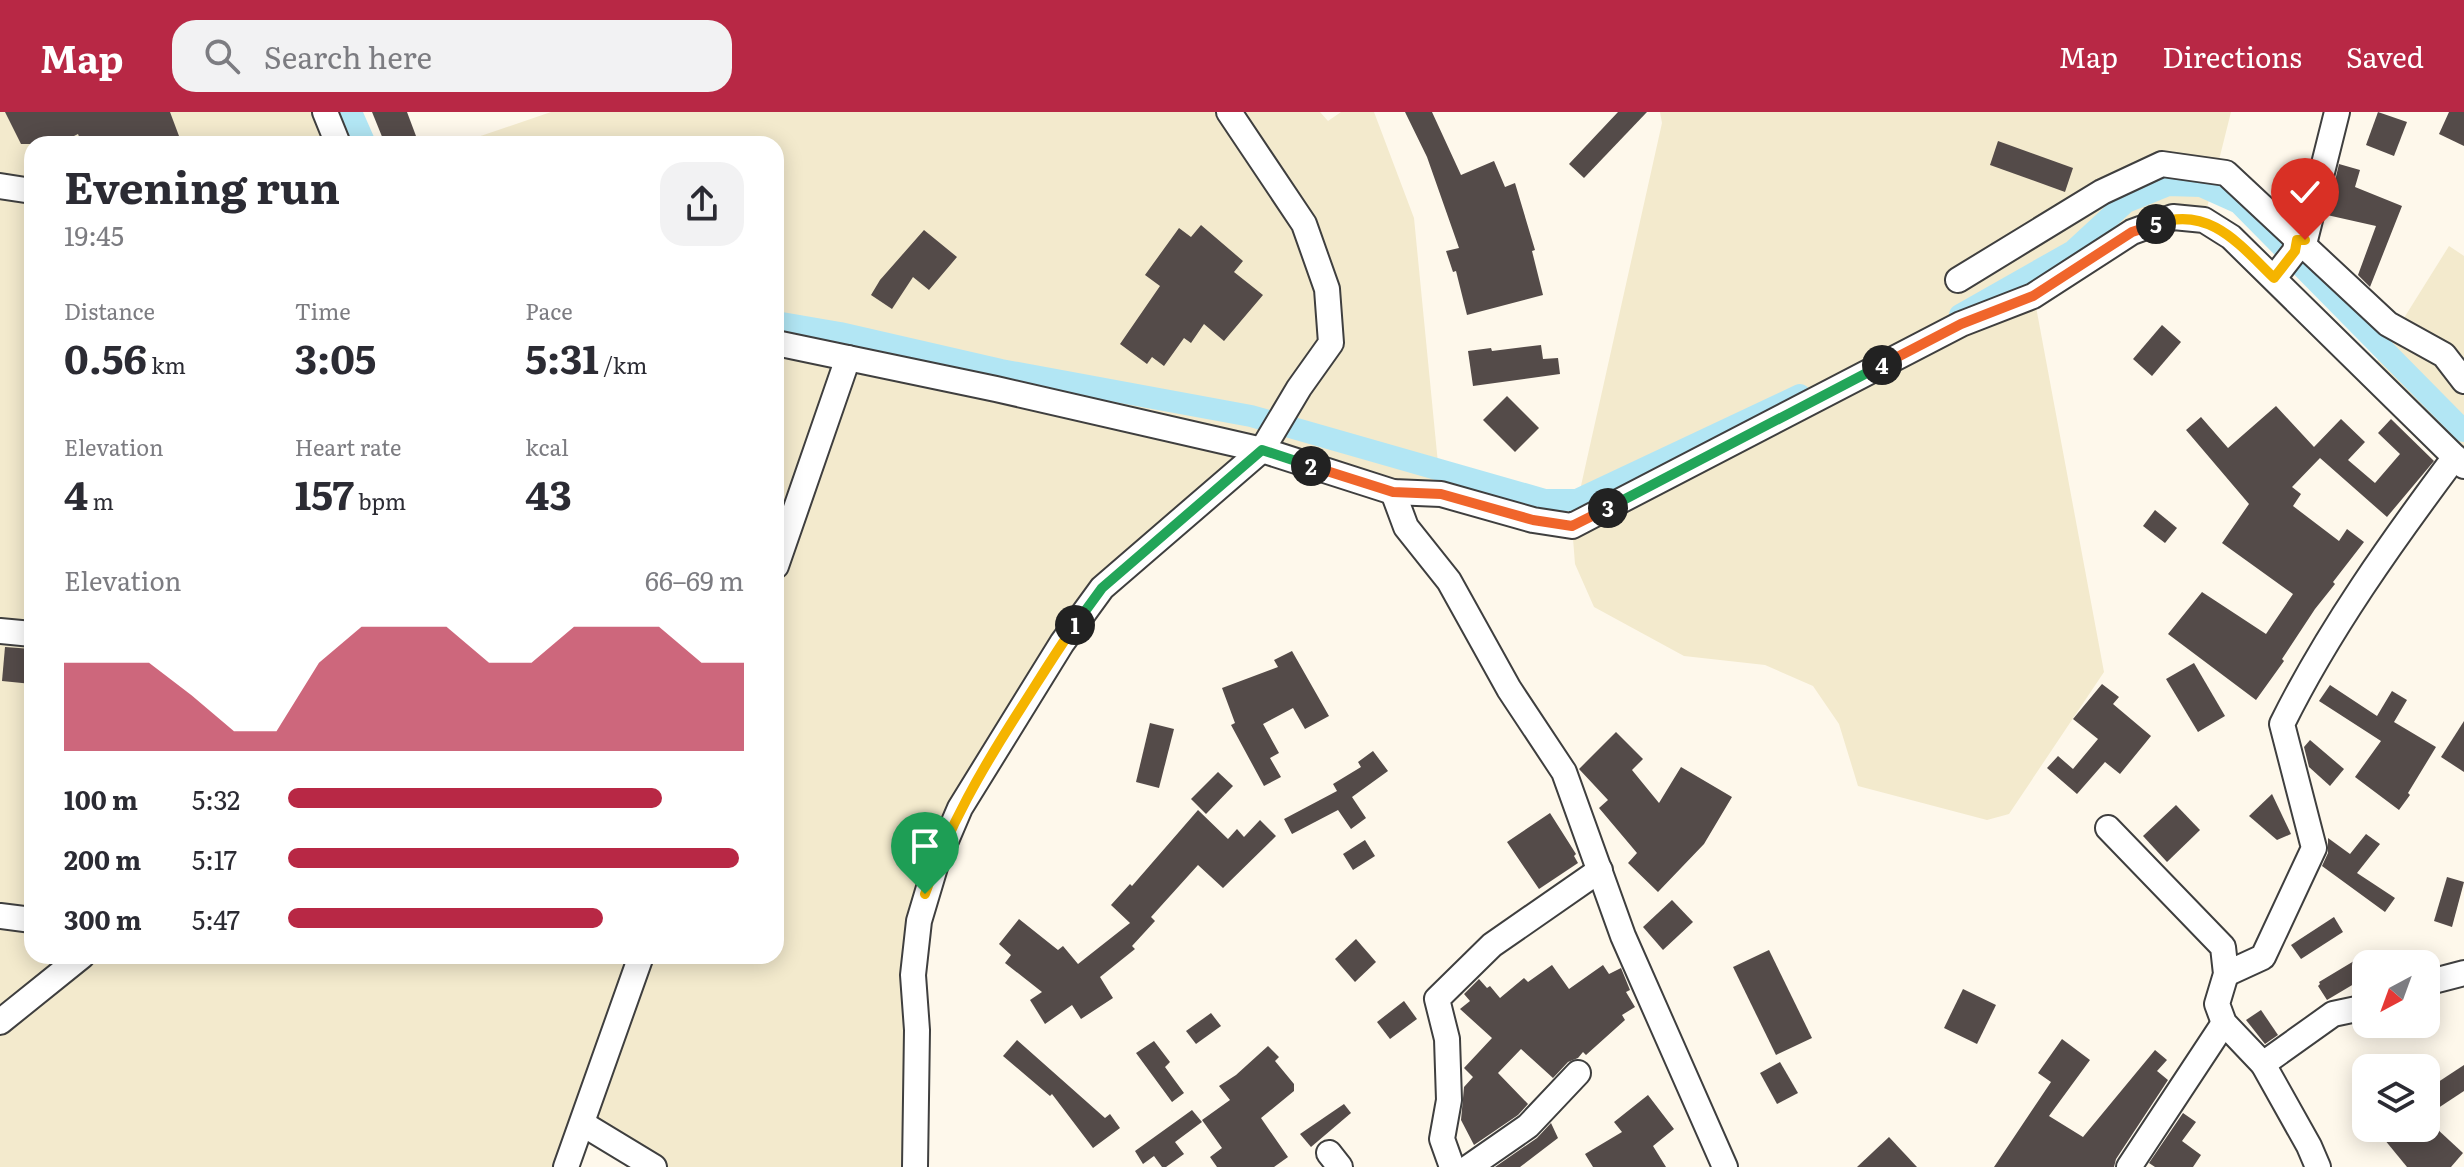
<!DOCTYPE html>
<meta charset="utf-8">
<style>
:root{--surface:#fff;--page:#f2f2f3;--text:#2b2b33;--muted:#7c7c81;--accent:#b82845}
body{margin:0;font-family:Literata,serif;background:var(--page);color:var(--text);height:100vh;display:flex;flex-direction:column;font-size:30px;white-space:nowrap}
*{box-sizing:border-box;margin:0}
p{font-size:26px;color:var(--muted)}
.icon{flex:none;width:44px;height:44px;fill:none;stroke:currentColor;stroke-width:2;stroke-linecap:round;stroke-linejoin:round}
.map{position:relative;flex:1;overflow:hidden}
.panel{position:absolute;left:24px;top:24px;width:760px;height:828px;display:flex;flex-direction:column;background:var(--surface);border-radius:24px;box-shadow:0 4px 20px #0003}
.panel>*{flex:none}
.needle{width:52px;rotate:221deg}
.buttons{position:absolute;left:2352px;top:838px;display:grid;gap:16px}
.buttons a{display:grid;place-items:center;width:88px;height:88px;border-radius:16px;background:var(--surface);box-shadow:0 4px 20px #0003;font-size:40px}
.pin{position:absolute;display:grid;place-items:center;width:68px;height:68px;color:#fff;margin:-82px -34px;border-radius:50% 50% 50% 0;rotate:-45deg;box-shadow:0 0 8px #0007}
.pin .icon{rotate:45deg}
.km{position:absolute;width:40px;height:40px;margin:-20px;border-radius:50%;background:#222;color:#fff;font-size:22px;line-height:40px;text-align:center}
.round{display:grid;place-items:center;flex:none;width:84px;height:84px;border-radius:24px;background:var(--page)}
.head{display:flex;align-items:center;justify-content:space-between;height:136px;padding:0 40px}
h1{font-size:44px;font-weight:700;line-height:60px}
.metrics{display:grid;grid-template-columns:repeat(3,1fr);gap:12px;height:136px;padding:8px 40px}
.metrics div{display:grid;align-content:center}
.metrics b{font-size:40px;font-weight:700}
.metrics small{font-size:22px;font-weight:400}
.metrics p{font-size:22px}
.chart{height:224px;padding:16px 40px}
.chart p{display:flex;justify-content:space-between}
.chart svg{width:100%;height:144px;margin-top:8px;fill:var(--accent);opacity:.7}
ul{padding:0 40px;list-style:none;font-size:26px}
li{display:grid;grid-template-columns:128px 96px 1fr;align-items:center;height:60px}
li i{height:20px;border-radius:10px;background:var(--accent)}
header{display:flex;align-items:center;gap:48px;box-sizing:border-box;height:112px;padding:0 40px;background:var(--accent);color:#fff}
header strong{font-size:38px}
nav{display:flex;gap:44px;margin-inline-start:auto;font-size:28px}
.search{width:560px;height:72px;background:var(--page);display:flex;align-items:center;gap:20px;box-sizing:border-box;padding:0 28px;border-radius:24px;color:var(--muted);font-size:30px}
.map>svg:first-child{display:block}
.farmland{fill:#f3eacd}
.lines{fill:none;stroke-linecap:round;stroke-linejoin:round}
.canal{stroke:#b2e6f4;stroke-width:22}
.building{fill:#544b49}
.minor-casing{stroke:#3f3f3f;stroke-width:28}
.minor{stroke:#fff;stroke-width:24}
.split-1-casing{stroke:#fff;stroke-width:16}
.split-2-casing{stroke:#fff;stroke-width:16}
.split-3-casing{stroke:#fff;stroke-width:16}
.split-4-casing{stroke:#fff;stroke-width:16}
.split-5-casing{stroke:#fff;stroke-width:16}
.split-6-casing{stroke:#fff;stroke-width:16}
.split-1{stroke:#f5b400;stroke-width:10}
.split-2{stroke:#22a559;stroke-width:10}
.split-3{stroke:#f0652b;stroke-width:10}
.split-4{stroke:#22a559;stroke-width:10}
.split-5{stroke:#f0652b;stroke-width:10}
.split-6{stroke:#f5b400;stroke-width:10}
</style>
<header>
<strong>Map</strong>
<div class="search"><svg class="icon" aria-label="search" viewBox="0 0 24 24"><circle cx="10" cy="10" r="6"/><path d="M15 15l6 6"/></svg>Search here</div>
<nav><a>Map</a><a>Directions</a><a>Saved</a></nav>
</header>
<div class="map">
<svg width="2464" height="1055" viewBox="0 0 2464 1055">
<rect width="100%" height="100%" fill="#fef8eb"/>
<!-- farmland -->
<g class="farmland">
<polygon points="0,0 325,0 338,32 32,32 32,844 776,844 776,32 457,32 551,0 1320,0 1328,9 1341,0 1374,0 1414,106 1441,382 1262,338 1062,531 925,782 915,1055 654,1055 583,1013 566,1055 0,1055"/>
<polygon points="1660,0 2231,0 2204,108 2173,105 2034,184 2104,560 2009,702 1987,708 1858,674 1839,612 1813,574 1765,553 1684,544 1594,495 1575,452 1572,414 1662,11"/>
<polygon points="2449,134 2464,144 2464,354 2369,262"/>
</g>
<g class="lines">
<!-- canal -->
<g class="canal">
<polyline points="351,0 365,32"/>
<polyline points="1960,203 2073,139 2126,90 2168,73 2201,74 2239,91 2464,319"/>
<polyline points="776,210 840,221 1001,258 1251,304 1545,388 1577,388 1800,283"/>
</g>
</g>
<!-- building -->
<g class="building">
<polygon points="5,0 170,0 182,32 82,32 78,22 58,32 21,32"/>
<polygon points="372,0 407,0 419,32 385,32"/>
<polygon points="1405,0 1432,0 1461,63 1494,49 1505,75 1515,71 1535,138 1532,139 1543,183 1467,203 1456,159 1453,160 1446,139 1459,136 1427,45"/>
<polygon points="1618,0 1647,0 1584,66 1569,52"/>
<polygon points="2378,0 2407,10 2394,44 2366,33"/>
<polygon points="2449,0 2464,0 2464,34 2439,22"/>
<polygon points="1998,29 2073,56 2065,80 1990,53"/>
<polygon points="2339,52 2360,58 2355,75 2402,94 2370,175 2358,163 2376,114 2327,103"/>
<polygon points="2282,69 2302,79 2297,96 2293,95 2290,100 2274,86"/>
<polygon points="1201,113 1243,149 1234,160 1263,183 1224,229 1204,212 1191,231 1184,226 1164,254 1152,245 1147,252 1120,232 1160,174 1145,163 1179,116 1191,125"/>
<polygon points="924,118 957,145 929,178 913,165 892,197 871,183 880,168"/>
<polygon points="2162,213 2181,230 2152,264 2133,247"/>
<polygon points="1541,233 1543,247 1558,246 1560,262 1473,274 1468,239 1491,236 1492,239"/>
<polygon points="1507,284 1539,316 1515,340 1483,308"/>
<polygon points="2276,294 2314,335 2341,307 2365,330 2348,348 2375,371 2400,342 2378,321 2391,307 2434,349 2387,405 2320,346 2292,375 2301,382 2293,394 2339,429 2347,417 2364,430 2333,470 2335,472 2315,497 2282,547 2284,549 2256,588 2168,522 2202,480 2266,522 2293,482 2222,431 2249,392 2186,318 2201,305 2228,336"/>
<polygon points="2155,398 2177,416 2165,431 2143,414"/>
<polygon points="5,535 32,537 32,572 2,569"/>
<polygon points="1292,539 1329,604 1305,617 1293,596 1263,612 1279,641 1270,646 1281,665 1264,674 1231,613 1235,611 1222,576 1278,555 1274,548"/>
<polygon points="2194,551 2225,604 2198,620 2166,567"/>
<polygon points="2102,572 2119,585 2113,592 2151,624 2120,662 2105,650 2077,682 2047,656 2058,644 2073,657 2098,627 2073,607"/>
<polygon points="2330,573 2377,604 2392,579 2407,588 2394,610 2436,635 2408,681 2410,683 2399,698 2355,665 2381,629 2319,589"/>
<polygon points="2464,609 2464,660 2441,645"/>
<polygon points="1150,611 1174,617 1159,676 1136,670"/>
<polygon points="1616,620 1643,647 1632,658 1659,691 1681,655 1732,685 1704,732 1658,780 1628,751 1637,741 1599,696 1608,688 1579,657"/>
<polygon points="2310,628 2344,657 2330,674 2309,655 2304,635"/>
<polygon points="1373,639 1388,659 1352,685 1366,706 1351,717 1338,698 1292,722 1284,707 1337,679 1333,672 1361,655 1358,650"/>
<polygon points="1218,660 1233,674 1206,702 1191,687"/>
<polygon points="2272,682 2291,722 2277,728 2249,704"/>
<polygon points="2176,693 2200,718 2167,750 2143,724"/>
<polygon points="1198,698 1228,727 1237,717 1244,725 1260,708 1276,724 1223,776 1198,753 1151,805 1155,809 1132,834 1135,837 1100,865 1113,886 1081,907 1072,893 1045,912 1030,888 1042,880 1005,851 1011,843 999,832 1019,807 1058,838 1063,834 1078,852 1130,811 1111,793 1130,772 1132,774"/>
<polygon points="1550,701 1576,742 1574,744 1578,751 1539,777 1507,730"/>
<polygon points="2366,722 2380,732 2357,761 2395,786 2385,800 2322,754 2328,741 2328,726 2350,742"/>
<polygon points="1365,728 1375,744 1353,758 1343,742"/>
<polygon points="2447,765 2464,770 2452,815 2434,809"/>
<polygon points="1672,788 1693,810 1663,838 1643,815"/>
<polygon points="2334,805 2343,820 2301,847 2291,833"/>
<polygon points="1356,827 1376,850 1355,870 1335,847"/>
<polygon points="1769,838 1812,926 1776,943 1733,855"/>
<polygon points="2354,849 2364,866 2327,888 2318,874 2320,872 2319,870"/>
<polygon points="1552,853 1569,877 1603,853 1609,862 1621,856 1630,878 1626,880 1635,895 1622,903 1625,908 1586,943 1583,940 1578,946 1568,950 1553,966 1521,937 1498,961 1528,992 1518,1003 1474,1033 1461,1008 1464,975 1473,965 1464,956 1492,926 1460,897 1470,889 1464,882 1479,867 1487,876 1490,874 1500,886 1524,866 1528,870"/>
<polygon points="1963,877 1996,893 1977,932 1944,916"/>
<polygon points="1404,889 1417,907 1390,927 1377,910"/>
<polygon points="2261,898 2278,923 2265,932 2246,908"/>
<polygon points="1211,901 1221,914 1196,932 1186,919"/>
<polygon points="2062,927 2090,948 2049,1004 2083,1025 2155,938 2167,948 2157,959 2168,968 2116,1047 2114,1055 1994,1055 2051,970 2038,961"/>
<polygon points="1017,928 1105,1006 1110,1002 1120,1016 1093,1036 1052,982 1050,984 1003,944"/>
<polygon points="1154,929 1170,950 1165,955 1184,981 1172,990 1136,941"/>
<polygon points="1268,934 1279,945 1275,949 1294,972 1294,979 1261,1006 1288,1045 1274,1055 1217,1055 1210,1045 1222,1036 1202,1008 1230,988 1219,974 1236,963"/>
<polygon points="1780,950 1798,981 1777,992 1760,961"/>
<polygon points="2464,953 2464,979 2426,1004 2426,978"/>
<polygon points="1648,983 1674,1017 1653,1034 1666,1055 1593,1055 1585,1042 1622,1020 1614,1010"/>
<polygon points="1344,992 1351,1001 1311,1035 1300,1022"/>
<polygon points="1192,998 1202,1010 1175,1030 1184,1042 1166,1055 1162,1055 1154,1044 1143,1052 1135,1039"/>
<polygon points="2183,1001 2196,1010 2182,1029 2201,1043 2193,1055 2155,1055 2149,1051"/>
<polygon points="1551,1011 1558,1026 1520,1055 1495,1055 1537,1026"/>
<polygon points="2375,1016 2436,1016 2463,1041 2451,1055 2407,1055"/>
<polygon points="1889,1025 1917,1055 1857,1055"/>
</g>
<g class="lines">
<!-- minor casing -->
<g class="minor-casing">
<g id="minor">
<polyline points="325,0 338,32"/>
<polyline points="0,74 32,79"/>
<polyline points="2274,166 2295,139 2297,128 2305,128 2337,0"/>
<polyline points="1958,168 2102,80 2162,52 2226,61 2388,212 2444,243 2464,269"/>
<polyline points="776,231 996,277 1262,338 1393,380 1441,382 1533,408 1572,414 1961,212 2033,184 2132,120 2173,105 2204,108 2231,125 2464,354"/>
<polyline points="1393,380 1406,415 1449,469 1509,577 1564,660 1623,824 1725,1055"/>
<polyline points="776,454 848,246"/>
<polyline points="0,519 32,522"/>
<polyline points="2108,716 2223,835 2226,862 2217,892 2224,911 2263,952 2309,1034 2318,1055"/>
<polyline points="0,804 32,808"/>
<path d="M2226 862 2263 845 2314 736 2282 612C2328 519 2392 429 2455 345"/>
<polyline points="2426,871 2464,861"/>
<polyline points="0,910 82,844"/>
<polyline points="2263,952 2333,902 2366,895"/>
<polyline points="583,1012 654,1055"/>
<polyline points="1329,1041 1340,1055"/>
<polyline points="566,1055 641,844"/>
<polyline points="915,1055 917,918 913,863 919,809 936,752 960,696 1062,531 1102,476 1262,338 1299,276 1331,231 1327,177 1304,112 1229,0"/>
<polyline points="1452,1055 1442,1027 1449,988 1447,927 1437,887 1492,833 1600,758"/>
<polyline points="1469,1055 1528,1014 1578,961"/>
<polyline points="2129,1055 2224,911"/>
</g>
</g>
<!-- minor -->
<use href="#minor" class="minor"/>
</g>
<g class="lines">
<!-- split-1 casing -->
<g class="split-1-casing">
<path id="split-1" d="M925 782C948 715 983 655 1021 596 1039 568 1056 540 1075 513"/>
</g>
<!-- split-2 casing -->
<g class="split-2-casing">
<polyline id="split-2" points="1075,513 1102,476 1262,338 1311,354"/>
</g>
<!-- split-3 casing -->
<g class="split-3-casing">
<polyline id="split-3" points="1311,354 1393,380 1441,382 1533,408 1572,414 1608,396"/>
</g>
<!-- split-4 casing -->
<g class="split-4-casing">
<polyline id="split-4" points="1608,396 1882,253"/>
</g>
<!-- split-5 casing -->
<g class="split-5-casing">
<polyline id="split-5" points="1882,253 1961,212 2033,184 2132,120 2156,112"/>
</g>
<!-- split-6 casing -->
<g class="split-6-casing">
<path id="split-6" d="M2156 112C2209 93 2239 132 2274 166L2295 139 2297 128H2305"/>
</g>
<!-- split-1 -->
<use href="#split-1" class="split-1"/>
<!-- split-2 -->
<use href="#split-2" class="split-2"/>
<!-- split-3 -->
<use href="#split-3" class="split-3"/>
<!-- split-4 -->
<use href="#split-4" class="split-4"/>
<!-- split-5 -->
<use href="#split-5" class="split-5"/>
<!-- split-6 -->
<use href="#split-6" class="split-6"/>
</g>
</svg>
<div class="buttons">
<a><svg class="needle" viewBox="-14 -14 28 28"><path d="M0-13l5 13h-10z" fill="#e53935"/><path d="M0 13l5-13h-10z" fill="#7c7c81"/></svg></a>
<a><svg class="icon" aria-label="layers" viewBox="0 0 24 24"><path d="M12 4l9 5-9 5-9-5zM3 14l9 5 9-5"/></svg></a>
</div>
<div class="pin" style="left:925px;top:782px;background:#1e9e55"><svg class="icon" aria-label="arrive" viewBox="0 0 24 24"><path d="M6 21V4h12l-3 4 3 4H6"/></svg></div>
<div class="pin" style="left:2305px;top:128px;background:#d93025"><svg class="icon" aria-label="check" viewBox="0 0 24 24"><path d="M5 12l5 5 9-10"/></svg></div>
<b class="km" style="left:1075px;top:513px">1</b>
<b class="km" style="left:1311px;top:354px">2</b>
<b class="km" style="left:1608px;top:396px">3</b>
<b class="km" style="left:1882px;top:253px">4</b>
<b class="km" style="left:2156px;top:112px">5</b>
<section class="panel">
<div class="head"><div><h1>Evening run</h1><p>19:45</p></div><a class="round"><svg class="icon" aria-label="share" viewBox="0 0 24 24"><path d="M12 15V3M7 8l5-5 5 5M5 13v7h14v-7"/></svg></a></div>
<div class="metrics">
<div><p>Distance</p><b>0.56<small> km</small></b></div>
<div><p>Time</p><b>3:05</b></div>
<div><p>Pace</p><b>5:31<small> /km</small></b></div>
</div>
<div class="metrics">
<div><p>Elevation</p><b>4<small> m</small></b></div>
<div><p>Heart rate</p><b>157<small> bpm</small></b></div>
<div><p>kcal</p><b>43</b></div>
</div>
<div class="chart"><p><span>Elevation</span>66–69 m</p>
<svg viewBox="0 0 160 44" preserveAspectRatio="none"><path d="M0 44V17L10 17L20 17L30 27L40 38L50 38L60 17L70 6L80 6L90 6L100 17L110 17L120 6L130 6L140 6L150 17L160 17V44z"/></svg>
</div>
<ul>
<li><b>100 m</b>5:32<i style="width:82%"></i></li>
<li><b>200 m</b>5:17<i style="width:99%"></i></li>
<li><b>300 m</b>5:47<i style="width:69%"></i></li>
</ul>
</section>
</div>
